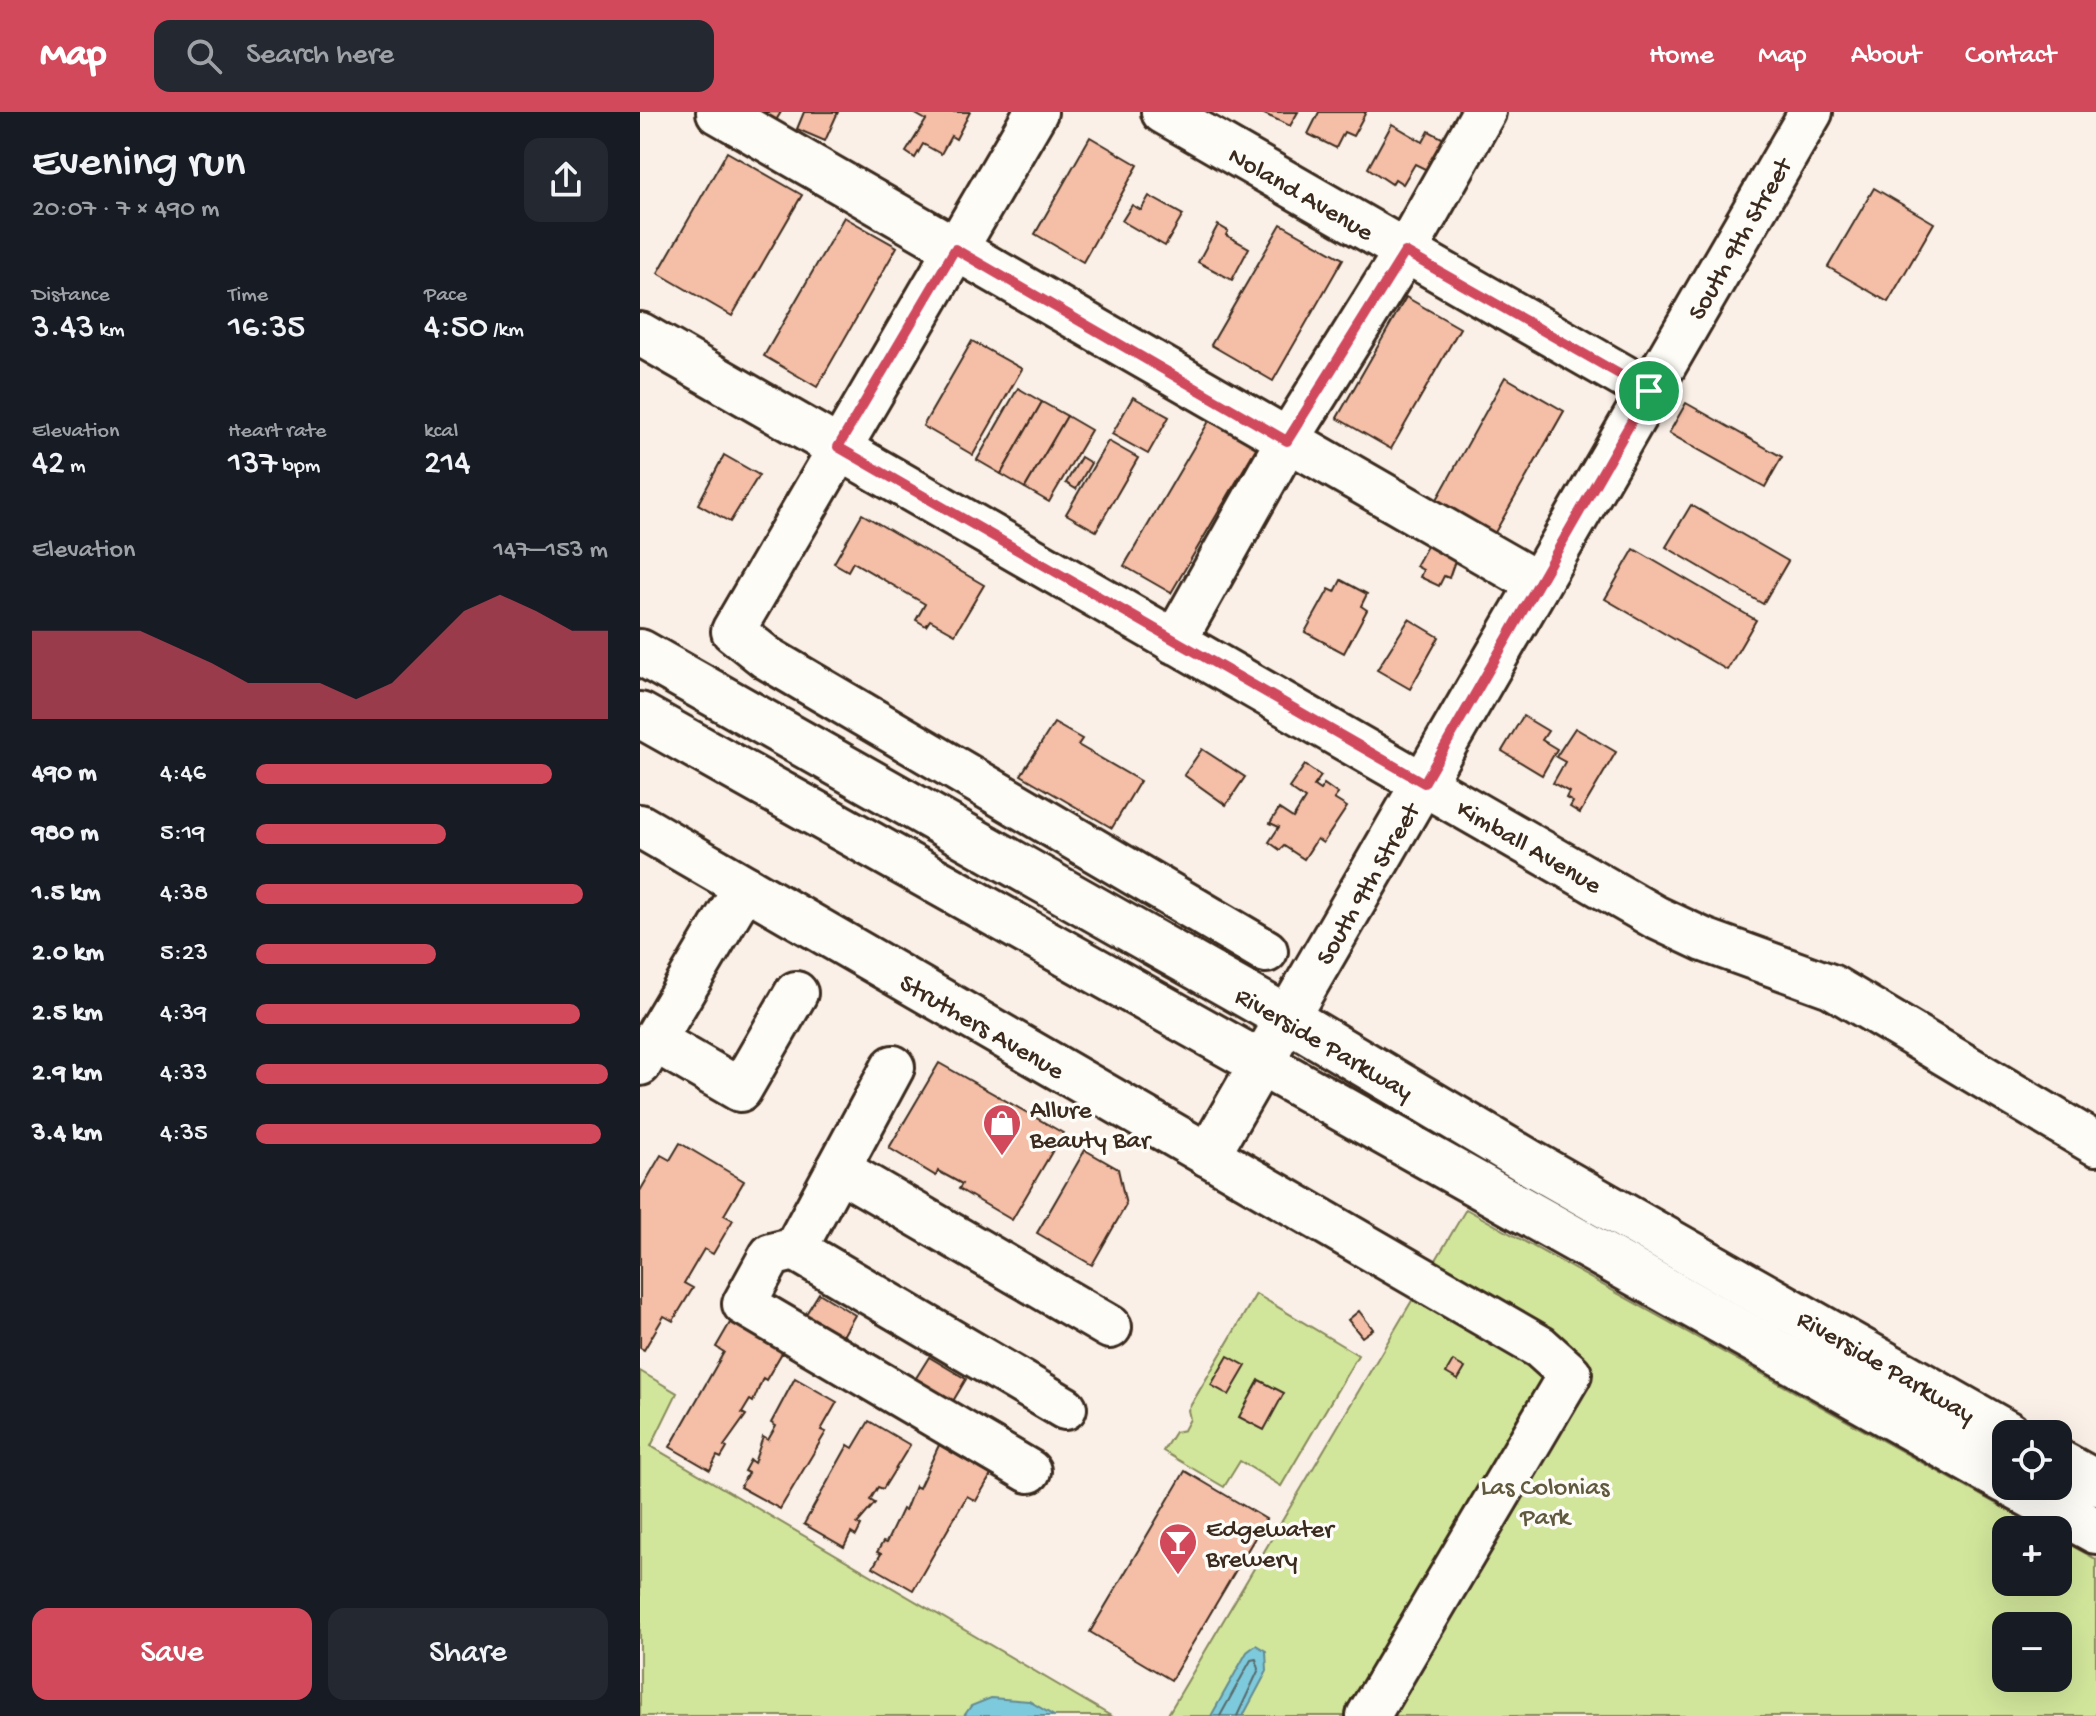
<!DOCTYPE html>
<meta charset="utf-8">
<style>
:root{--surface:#171b24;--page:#242831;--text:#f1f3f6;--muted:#9ea1a6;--accent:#d1495b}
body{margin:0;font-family:"Gochi Hand",sans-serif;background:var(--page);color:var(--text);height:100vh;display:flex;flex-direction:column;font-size:30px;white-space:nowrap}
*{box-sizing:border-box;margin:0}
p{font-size:26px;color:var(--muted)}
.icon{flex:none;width:44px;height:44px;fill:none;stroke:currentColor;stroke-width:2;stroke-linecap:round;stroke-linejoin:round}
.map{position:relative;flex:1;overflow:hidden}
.sheet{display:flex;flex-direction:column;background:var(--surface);width:640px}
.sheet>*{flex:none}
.fabs{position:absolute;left:1352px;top:1308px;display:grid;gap:16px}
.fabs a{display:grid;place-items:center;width:80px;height:80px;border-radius:16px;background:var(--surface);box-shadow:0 8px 32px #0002;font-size:40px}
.pin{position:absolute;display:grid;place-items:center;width:68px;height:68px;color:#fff;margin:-34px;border:4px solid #fff;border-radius:50%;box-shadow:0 2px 8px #0007}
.round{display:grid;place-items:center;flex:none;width:84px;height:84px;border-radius:16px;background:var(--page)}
.overview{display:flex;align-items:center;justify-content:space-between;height:136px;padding:0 32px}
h1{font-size:44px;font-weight:600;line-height:60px}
.stats{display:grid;grid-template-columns:repeat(3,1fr);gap:12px;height:136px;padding:8px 32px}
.stats div{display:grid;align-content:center}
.stats b{font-size:34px;font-weight:600}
.stats small{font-size:22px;font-weight:400}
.stats p{font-size:22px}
.chart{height:224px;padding:16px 32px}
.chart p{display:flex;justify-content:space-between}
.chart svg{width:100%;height:144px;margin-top:8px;fill:var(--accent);opacity:.7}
.button{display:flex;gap:16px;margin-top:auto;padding:16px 32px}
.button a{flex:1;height:92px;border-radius:16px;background:var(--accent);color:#fff;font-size:32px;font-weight:600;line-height:92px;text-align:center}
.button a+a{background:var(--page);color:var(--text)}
ul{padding:0 32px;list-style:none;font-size:26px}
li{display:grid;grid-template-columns:128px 96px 1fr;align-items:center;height:60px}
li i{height:20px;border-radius:10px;background:var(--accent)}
header{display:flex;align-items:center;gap:48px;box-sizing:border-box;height:112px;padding:0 40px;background:var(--accent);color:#fff}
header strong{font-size:38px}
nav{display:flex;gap:44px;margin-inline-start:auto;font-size:28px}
.search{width:560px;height:72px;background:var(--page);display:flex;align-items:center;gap:20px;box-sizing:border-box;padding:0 28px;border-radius:16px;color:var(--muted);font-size:30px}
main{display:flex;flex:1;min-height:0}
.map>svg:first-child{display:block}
.green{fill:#d2e69b;stroke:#86885c;stroke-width:2;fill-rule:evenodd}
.water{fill:#7ecadd;stroke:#638a91;stroke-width:2}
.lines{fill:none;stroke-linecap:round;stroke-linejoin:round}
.shore{stroke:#566a6a;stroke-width:2}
.building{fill:#f4bea7;stroke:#3b2a1e;stroke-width:2}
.minor-casing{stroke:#3b2a1e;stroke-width:48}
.major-casing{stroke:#3b2a1e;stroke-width:50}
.minor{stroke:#fdfcf7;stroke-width:42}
.major{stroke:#fdfcf7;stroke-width:44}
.route-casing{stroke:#fff;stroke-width:16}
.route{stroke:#d1495b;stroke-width:10}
.labels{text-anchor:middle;stroke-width:7;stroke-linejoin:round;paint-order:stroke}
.street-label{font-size:26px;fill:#3b2a1e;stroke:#fdfcf7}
.poi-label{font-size:26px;fill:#3b2a1e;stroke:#fdfcf7;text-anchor:start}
.park-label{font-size:26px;fill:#61593d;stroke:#fdfcf7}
</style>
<header>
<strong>Map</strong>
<div class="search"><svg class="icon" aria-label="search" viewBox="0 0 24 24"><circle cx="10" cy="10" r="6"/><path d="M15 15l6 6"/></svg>Search here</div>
<nav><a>Home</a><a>Map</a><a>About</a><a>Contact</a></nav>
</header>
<main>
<section class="sheet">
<div class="overview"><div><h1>Evening run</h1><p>20:07 · 7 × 490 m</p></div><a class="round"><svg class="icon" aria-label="share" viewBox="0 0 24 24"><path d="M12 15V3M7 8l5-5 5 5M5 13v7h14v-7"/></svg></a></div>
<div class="stats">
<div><p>Distance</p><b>3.43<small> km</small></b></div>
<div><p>Time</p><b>16:35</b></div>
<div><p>Pace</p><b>4:50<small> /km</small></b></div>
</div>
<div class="stats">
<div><p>Elevation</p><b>42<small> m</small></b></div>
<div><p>Heart rate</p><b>137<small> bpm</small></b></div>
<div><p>kcal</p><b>214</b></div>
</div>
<div class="chart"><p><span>Elevation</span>147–153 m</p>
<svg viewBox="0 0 160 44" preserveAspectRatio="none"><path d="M0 44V17L10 17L20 17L30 17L40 22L50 27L60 33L70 33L80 33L90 38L100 33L110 22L120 11L130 6L140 11L150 17L160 17V44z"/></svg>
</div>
<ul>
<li><b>490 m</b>4:46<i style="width:84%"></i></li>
<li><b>980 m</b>5:19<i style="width:54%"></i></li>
<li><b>1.5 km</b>4:38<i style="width:93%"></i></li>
<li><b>2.0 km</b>5:23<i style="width:51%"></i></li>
<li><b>2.5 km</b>4:39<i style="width:92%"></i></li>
<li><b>2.9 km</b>4:33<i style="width:100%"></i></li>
<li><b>3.4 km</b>4:35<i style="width:98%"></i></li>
</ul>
<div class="button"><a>Save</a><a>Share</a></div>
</section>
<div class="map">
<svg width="1456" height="1604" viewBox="0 0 1456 1604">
<rect width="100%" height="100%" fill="#fbf0e7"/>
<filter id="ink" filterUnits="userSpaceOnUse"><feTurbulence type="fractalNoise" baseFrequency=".0125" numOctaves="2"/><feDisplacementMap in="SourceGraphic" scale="16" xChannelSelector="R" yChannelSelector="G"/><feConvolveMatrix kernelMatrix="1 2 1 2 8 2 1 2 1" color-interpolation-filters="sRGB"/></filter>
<g filter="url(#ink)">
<!-- green -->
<g class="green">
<path d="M826 1097 1403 1418H1366V1470H1418V1426L1456 1447V1604H527ZM1366 1514H1418V1566H1366Z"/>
<polygon points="616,1182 718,1243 641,1374 600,1349 584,1375 523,1339 535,1320 544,1318 550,1307 548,1298"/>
<polygon points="0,1259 37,1281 11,1334 471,1604 0,1604"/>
</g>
<!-- water -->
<g class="water">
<polygon points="616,1533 626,1539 627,1559 603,1604 571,1604 607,1540"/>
<polygon points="351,1586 389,1589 414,1604 324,1604 331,1594"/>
</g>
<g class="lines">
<!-- shore -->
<polyline class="shore" points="580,1604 611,1548 616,1547 619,1557 597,1604"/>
</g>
<!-- building -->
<g class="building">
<polygon points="109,0 141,0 132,15"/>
<polygon points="164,0 198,0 185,29 157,17"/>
<polygon points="330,0 316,27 311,24 301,42 283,32 275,46 266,40 286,8 272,0"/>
<polygon points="620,0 658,0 650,14"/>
<polygon points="679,0 726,0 713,24 704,20 696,36 668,22"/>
<polygon points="752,12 783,30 789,19 804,27 787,58 775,52 763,72 755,67 752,72 728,56"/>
<polygon points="450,25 498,53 443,150 395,122"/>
<polygon points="87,40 162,83 92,204 18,161"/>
<polygon points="1234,76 1294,111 1248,190 1188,155"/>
<polygon points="509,84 543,103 525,134 482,109 492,93 501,98"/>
<polygon points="204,105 257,135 177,275 124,244"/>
<polygon points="641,112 703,147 633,269 571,233"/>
<polygon points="578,113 588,119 586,123 609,136 592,168 558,150"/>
<polygon points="766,185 820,216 751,337 697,306"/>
<polygon points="332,229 382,257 333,343 283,314"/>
<polygon points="865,265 924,299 853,424 795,391"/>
<polygon points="378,276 402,290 361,362 337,348"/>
<polygon points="493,285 529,305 508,342 472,322"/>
<polygon points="402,290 427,304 385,376 361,362"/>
<polygon points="1046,291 1142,345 1125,375 1029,321"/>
<polygon points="427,304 451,318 409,390 385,376"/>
<polygon points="572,304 619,331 531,481 484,454"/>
<polygon points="468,329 498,346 456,419 426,402"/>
<polygon points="84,343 119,363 90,410 58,392"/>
<polygon points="441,345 451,351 436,377 426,371"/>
<polygon points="1051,393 1148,449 1123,492 1026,435"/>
<polygon points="222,402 344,473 315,522 290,508 286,514 276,508 285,492 213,450 208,459 194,451"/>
<polygon points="797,432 817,443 809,466 804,464 799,474 780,465 783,458 776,454 787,434 794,438"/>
<polygon points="994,437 1116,508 1087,558 965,487"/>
<polygon points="701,468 727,482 721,494 727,498 704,541 665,520 689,477 695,480"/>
<polygon points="769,507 799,525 770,577 737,558"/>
<polygon points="883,604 908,619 902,628 917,637 902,663 862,639"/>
<polygon points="414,611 442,627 438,633 500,669 472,716 381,663"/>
<polygon points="935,616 976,640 940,701 930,695 933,690 926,686 929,680 913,671 925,650 916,645"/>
<polygon points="562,637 605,665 586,693 544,663"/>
<polygon points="665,653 681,664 674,674 680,678 684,672 698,682 694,687 707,695 683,731 677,727 664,747 644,734 640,738 629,730 639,715 630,711 639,697 653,706 665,687 649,676"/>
<polygon points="299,951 423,1021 372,1108 319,1077 322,1072 298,1059 296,1064 249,1036"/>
<polygon points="40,1031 104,1069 84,1103 93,1108 73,1142 64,1137 44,1171 53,1176 33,1209 24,1204 4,1238 0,1236 0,1079 21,1043 30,1048"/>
<polygon points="445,1038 478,1057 486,1093 452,1153 397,1121"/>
<polygon points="179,1181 215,1203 199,1231 161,1210"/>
<polygon points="719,1199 733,1217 722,1225 708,1208"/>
<polygon points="91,1209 143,1239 126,1268 123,1266 113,1290 110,1288 102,1301 106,1303 84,1334 87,1336 81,1346 77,1344 70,1358 30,1335 84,1240 76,1235"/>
<polygon points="588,1244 606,1254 589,1283 571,1273"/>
<polygon points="289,1245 326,1267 309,1296 271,1274"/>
<polygon points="813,1249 825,1256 818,1268 806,1261"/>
<polygon points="155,1266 197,1290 181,1318 186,1320 140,1397 100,1375 108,1361 104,1359 110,1348 114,1351 123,1325 128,1328 136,1314 131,1311"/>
<polygon points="619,1268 644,1281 624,1318 599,1305"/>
<polygon points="229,1309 270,1333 243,1377 238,1375 230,1388 235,1391 217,1412 221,1414 216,1424 211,1421 204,1435 164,1412 208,1333 213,1336"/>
<polygon points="299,1333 351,1363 336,1389 327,1384 273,1478 233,1455 241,1442 237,1440 243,1430 246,1431 262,1397 265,1399 275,1374 279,1376"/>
<polygon points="545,1359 626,1407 531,1568 450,1520"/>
</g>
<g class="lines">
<!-- minor casing -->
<g class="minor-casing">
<g id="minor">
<polyline points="78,0 897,471"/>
<polyline points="396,0 93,519 127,546 626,839"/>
<polyline points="523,0 1009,279"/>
<polyline points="0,222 1015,805 1064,828 1191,874 1456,1032"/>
<polyline points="534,530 647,329 765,140 844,0"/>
<polyline points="0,714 900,1235 930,1262 728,1604"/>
<polyline points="14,928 100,978 156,881"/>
<polyline points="0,952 105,775"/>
<polyline points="253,955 155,1137 131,1143 104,1192 389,1359"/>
<polyline points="568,1043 1171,0"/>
<polyline points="198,1057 470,1215"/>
<polyline points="155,1137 425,1296"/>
</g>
</g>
<!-- major casing -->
<g class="major-casing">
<g id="major">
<polyline points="0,540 647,906 889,1050 1368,1322"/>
<polyline points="0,603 1366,1369"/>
<polyline points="1418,1350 1456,1371"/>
<polyline points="1374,1374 1456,1419"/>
</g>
</g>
<!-- minor -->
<use href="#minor" class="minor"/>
<!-- major -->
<use href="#major" class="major"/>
</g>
</g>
<g class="lines" filter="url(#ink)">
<!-- route casing -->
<g class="route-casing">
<polygon id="route" points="315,137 647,329 765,140 1009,279 784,671 198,335"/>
</g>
<!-- route -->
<use href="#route" class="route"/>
</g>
<!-- icons -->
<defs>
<g id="shop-pin" transform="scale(2)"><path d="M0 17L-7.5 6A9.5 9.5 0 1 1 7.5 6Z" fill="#d1495b" stroke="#fdfcf7"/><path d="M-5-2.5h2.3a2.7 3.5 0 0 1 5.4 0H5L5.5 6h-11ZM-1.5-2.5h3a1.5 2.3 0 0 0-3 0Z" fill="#fff"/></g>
<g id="bar-pin" transform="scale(2)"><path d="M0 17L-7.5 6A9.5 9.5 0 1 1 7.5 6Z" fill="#d1495b" stroke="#fdfcf7"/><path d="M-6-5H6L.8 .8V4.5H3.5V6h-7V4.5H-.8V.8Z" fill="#fff"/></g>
</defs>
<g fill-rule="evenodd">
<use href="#shop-pin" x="362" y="1011"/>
<use href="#bar-pin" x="538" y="1430"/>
</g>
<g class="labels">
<!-- street labels -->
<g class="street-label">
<text transform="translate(662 80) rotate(30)" y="9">Noland Avenue</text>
<text transform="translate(1098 126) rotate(-60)" y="9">South 9th Street</text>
<text transform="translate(890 733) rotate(30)" y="9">Kimball Avenue</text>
<text transform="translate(726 771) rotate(-60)" y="9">South 9th Street</text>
<text transform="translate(343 913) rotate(30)" y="9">Struthers Avenue</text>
<text transform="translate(685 930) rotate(30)" y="9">Riverside Parkway</text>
<text transform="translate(1247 1253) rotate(30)" y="9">Riverside Parkway</text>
</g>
<!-- poi labels -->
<g class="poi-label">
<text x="390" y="1005">Allure<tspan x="390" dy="30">Beauty Bar</tspan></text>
<text x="566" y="1424">Edgewater<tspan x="566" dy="30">Brewery</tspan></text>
</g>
<!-- park labels -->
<g class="park-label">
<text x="905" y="1382">Las Colonias<tspan x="905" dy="30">Park</tspan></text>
</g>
</g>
</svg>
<div class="fabs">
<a><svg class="icon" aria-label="locate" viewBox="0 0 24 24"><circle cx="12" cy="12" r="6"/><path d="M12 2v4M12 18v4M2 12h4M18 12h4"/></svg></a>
<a>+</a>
<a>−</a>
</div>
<div class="pin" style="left:1009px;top:279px;background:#1e9e55"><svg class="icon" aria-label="arrive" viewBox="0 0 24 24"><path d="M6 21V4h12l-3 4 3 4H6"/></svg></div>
</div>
</main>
